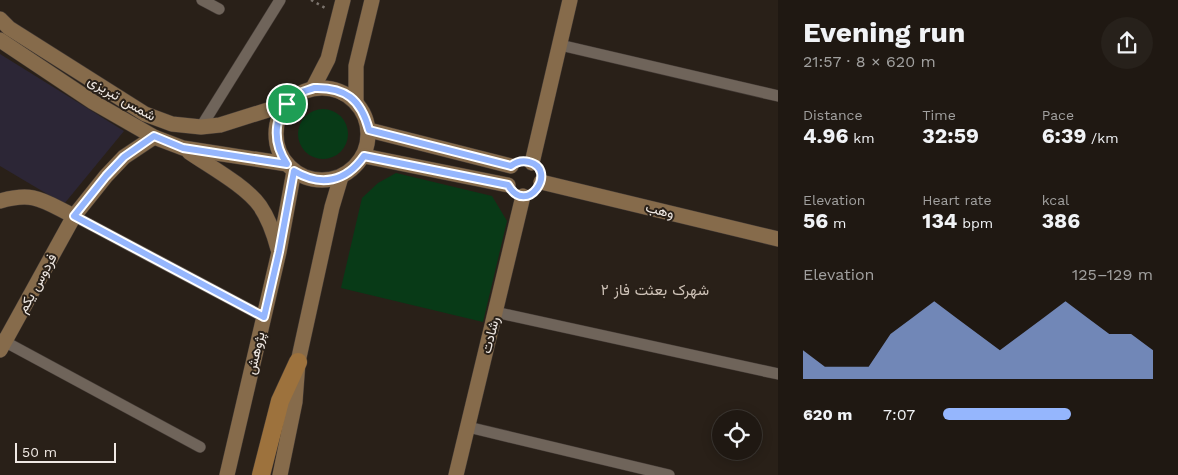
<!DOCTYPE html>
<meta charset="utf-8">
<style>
:root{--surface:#1f1812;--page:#27211b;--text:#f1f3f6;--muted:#a1a09f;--line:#3c3732;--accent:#95b6fd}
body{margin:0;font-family:"Work Sans",Vazirmatn,sans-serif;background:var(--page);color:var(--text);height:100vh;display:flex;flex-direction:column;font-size:19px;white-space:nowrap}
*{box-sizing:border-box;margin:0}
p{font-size:16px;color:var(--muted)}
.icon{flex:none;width:28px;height:28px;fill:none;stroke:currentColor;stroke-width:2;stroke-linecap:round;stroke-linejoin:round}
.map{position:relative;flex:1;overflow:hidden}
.details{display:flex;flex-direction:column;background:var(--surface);width:400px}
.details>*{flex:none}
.buttons{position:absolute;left:712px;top:410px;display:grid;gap:10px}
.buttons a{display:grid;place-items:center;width:50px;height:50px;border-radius:50%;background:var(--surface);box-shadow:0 2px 12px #0003,0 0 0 1px var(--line);font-size:25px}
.scale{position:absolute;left:15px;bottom:12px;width:101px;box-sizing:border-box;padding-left:5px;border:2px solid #f0e9e4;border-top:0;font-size:14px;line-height:18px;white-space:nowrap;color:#f0e9e4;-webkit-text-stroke:4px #292018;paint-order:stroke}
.pin{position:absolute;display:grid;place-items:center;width:42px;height:42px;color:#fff;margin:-21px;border:2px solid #fff;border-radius:50%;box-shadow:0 1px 5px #0007}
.round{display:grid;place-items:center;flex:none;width:52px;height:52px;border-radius:26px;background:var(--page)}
.overview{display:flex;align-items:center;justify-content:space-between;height:85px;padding:0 25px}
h1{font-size:28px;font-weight:700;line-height:38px}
.stats{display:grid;grid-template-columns:repeat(3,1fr);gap:8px;height:85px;padding:5px 25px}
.stats div{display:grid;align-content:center}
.stats b{font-size:21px;font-weight:700}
.stats small{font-size:14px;font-weight:400}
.stats p{font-size:14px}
.chart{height:140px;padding:10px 25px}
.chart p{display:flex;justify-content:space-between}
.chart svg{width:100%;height:90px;margin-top:5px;fill:var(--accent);opacity:.7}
ul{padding:0 25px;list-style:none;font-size:16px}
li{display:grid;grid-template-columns:80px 60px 1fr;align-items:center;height:38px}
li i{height:12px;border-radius:6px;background:var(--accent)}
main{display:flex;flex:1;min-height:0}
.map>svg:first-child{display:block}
.education{fill:#2c2636}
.green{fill:#083a17}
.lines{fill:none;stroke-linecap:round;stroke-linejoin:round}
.street-casing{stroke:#433a35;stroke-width:12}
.secondary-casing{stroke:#433a35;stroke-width:16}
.primary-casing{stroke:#433a35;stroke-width:19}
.path{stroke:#7c746d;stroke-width:2.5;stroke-dasharray:2.5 4;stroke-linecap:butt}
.street{stroke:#6f645a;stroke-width:11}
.secondary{stroke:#866b4b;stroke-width:15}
.primary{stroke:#9d723d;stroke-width:18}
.route-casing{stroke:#fff;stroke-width:10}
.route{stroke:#95b6fd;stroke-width:6}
.labels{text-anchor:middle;stroke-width:4;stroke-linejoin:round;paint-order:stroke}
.street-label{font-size:14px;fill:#f0e9e4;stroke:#292018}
.neighbourhood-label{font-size:15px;fill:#cec2b7;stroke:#292018}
</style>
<main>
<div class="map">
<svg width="778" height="475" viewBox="0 0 778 475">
<rect width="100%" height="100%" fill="#292018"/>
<!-- education -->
<polygon class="education" points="0,54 124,131 64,204 0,166"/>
<!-- green -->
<g class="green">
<circle cx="323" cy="134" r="25"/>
<polygon points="396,173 492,196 507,221 483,322 341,288 362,198 378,183"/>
</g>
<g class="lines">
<!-- street casing -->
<g class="street-casing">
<g id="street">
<polyline points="202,0 219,9"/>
<polyline points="560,45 778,96"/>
<polyline points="201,127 280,0"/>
<polyline points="74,216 264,317"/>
<polyline points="495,312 778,374"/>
<polyline points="0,339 200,447"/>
<polyline points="468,427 669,475"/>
</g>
</g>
<!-- secondary casing -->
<g class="secondary-casing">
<g id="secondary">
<polyline points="0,19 9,28 145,114 172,124 201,127 220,125 287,104"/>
<polyline points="0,40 93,102 154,137 183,148 287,164"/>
<circle cx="322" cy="134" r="46"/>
<polyline points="313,88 328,59 343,0"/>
<polyline points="356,102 356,66 372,0"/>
<polyline points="369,130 511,166"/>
<path d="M189 152C209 166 246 186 260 206 269 219 274 234 278 249"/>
<polyline points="364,156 508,185"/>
<polyline points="532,163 570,0"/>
<polyline points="541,182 778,239"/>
<path d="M0 201C35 191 43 201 74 216"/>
<polyline points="0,350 74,216 106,176 124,157 154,137"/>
<polyline points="227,475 279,252 294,171"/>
<polyline points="280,475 295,402 298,362 332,207 341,177"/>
<polyline points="456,475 523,196"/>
</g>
</g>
<!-- primary casing -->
<g class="primary-casing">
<polyline id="primary" points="261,475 280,401 298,362"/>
</g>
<!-- path -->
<polyline class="path" points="311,0 327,9"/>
<!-- street -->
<use href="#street" class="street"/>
<!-- secondary -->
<use href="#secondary" class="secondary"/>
<!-- primary -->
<use href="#primary" class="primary"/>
</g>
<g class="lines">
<!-- route casing -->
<g class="route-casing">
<path id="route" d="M314 88C345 87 361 99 369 130L511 166C516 162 522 160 529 162 559 169 527 218 508 185L364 156C346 182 321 187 294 171L279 252 264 317 74 216 106 176 124 157 154 136 183 148 287 164C271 141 273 110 298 94 303 91 309 90 314 88Z"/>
</g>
<!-- route -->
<use href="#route" class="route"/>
</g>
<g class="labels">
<!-- street labels -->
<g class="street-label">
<text transform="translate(122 98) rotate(30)" y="5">شمس تبریزی</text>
<text transform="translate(660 210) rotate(14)" y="5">وهب</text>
<text transform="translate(37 283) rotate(-61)" y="5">فردوس یکم</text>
<text transform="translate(490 335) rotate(-76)" y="5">رشادت</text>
<text transform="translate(255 353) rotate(-77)" y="5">پژوهش</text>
</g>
<!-- neighbourhood labels -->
<g class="neighbourhood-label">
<text x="655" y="295">شهرک بعثت فاز ۲</text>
</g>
</g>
</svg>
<div class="buttons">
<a><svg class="icon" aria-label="locate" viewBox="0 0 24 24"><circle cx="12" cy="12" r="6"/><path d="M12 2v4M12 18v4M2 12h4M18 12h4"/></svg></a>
</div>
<div class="scale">50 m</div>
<div class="pin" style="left:287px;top:104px;background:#1e9e55"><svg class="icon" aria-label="arrive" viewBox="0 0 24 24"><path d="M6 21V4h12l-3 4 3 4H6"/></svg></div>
</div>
<section class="details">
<div class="overview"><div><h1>Evening run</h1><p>21:57 · 8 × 620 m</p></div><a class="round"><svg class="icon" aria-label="share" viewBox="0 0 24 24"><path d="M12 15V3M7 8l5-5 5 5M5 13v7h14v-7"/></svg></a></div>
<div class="stats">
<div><p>Distance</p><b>4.96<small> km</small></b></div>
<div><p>Time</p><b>32:59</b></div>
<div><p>Pace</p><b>6:39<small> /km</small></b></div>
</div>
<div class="stats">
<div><p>Elevation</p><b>56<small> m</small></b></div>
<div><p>Heart rate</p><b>134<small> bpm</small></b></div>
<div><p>kcal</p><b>386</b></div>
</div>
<div class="chart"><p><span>Elevation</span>125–129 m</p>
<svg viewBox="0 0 160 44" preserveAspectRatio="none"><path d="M0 44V30L10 38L20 38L30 38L40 22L50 14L60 6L70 14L80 22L90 30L100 22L110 14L120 6L130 14L140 22L150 22L160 30V44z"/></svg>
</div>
<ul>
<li><b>620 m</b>7:07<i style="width:61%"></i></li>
</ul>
</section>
</main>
